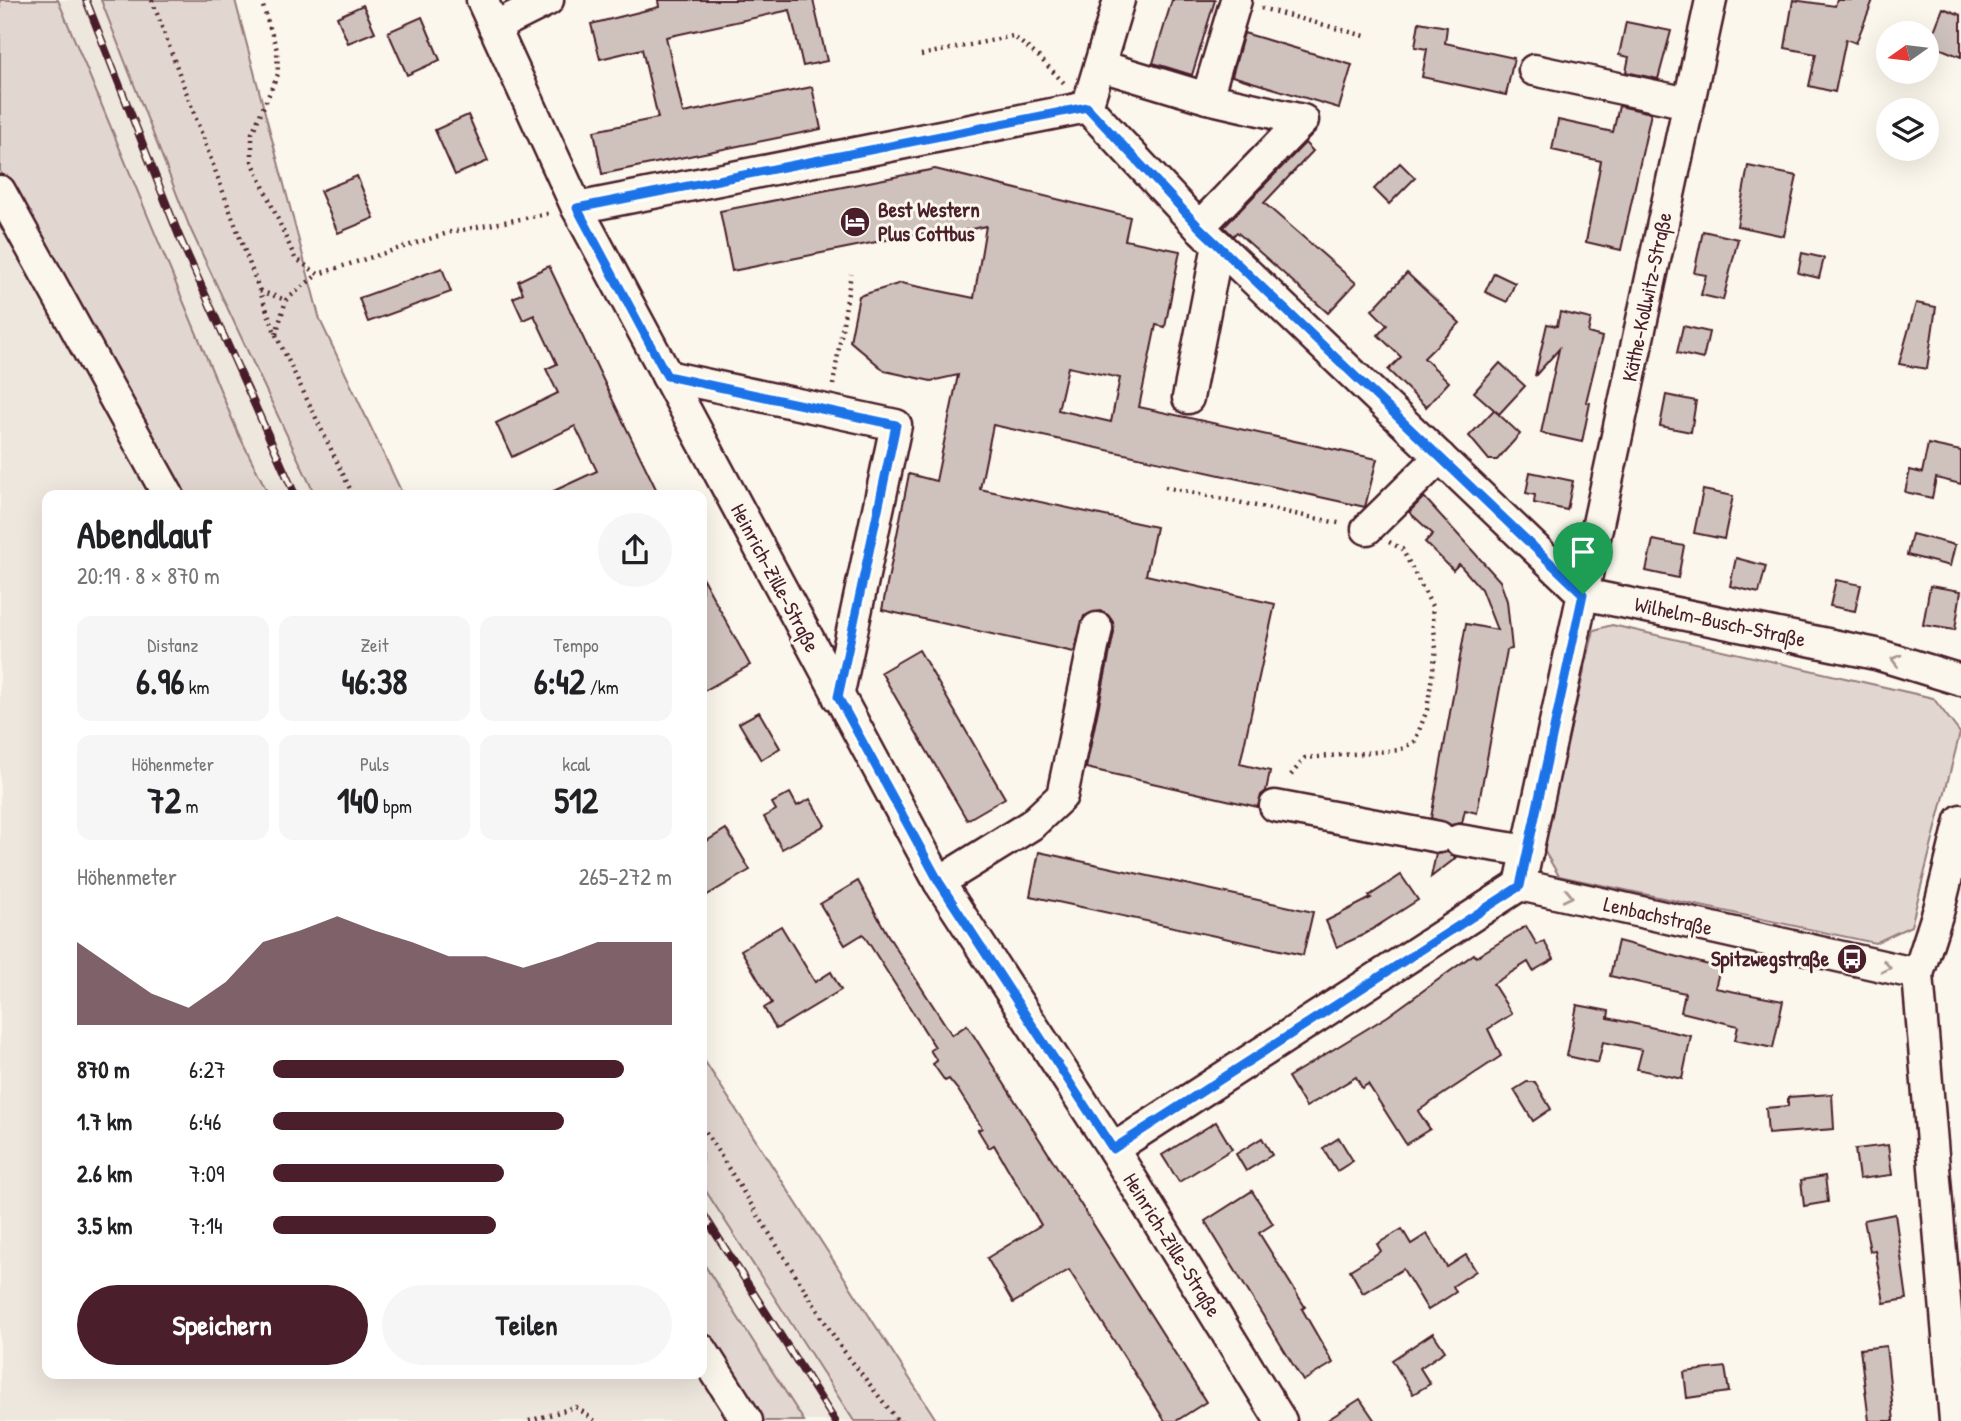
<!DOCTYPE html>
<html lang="de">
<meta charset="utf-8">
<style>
:root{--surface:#fff;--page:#f6f6f6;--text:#202124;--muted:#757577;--accent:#4a1f2b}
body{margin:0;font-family:"Patrick Hand",sans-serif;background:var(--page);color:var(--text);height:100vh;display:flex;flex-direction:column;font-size:26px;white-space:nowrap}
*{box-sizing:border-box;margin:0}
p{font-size:23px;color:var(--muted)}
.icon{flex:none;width:38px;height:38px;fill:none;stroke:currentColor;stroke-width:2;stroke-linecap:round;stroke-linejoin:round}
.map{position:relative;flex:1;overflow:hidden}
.details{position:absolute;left:42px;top:490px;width:665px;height:889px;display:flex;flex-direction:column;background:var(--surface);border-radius:14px;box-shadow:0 7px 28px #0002}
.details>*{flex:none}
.needle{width:46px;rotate:256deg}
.buttons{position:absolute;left:1876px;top:21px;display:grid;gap:14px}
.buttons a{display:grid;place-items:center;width:63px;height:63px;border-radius:50%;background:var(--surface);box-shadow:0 7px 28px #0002;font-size:35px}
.pin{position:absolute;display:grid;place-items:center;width:60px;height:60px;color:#fff;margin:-72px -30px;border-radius:50% 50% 50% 0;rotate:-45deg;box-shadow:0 0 7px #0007}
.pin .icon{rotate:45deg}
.round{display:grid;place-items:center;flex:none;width:74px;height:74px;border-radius:37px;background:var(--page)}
.head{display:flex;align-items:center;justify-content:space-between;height:119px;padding:0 35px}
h1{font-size:38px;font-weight:800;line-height:52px}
.stats{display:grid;grid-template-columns:repeat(3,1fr);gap:10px;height:119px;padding:7px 35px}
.stats div{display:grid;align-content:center;border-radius:14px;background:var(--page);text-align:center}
.stats b{font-size:35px;font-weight:800}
.stats small{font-size:19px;font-weight:400}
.stats p{font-size:19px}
.chart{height:196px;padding:14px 35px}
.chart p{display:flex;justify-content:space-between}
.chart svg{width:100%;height:126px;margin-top:7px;fill:var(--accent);opacity:.7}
.cta{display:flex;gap:14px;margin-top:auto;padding:14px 35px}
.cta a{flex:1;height:80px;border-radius:42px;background:var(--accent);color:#fff;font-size:28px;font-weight:800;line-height:80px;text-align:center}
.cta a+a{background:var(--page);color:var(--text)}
ul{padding:0 35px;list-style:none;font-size:23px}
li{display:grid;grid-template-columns:112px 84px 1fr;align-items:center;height:52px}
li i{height:18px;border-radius:9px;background:var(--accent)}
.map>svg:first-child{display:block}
.built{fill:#eee7de}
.green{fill:#e2d7d0;stroke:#967b7e;stroke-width:2}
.building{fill:#cfc2bc;stroke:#4a1f2b;stroke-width:2;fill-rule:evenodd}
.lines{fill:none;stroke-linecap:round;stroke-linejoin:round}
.minor-casing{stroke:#4a1f2b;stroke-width:35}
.path{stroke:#4a1f2b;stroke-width:4.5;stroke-dasharray:2 5;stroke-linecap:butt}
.minor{stroke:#fbf7ec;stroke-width:30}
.rail-casing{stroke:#4a1f2b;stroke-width:8}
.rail{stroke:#fbf7ec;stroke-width:5;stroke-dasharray:16;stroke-linecap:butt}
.oneway{stroke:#ab9695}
.route-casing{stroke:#fff;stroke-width:14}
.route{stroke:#1a73e8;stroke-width:9}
.labels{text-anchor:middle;stroke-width:6;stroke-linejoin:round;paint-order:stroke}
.poi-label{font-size:21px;font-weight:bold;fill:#4a1f2b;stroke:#fbf7ec;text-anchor:start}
.street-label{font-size:21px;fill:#4a1f2b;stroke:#fbf7ec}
</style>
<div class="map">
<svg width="1961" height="1421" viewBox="0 0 1961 1421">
<rect width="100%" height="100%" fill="#fbf7ec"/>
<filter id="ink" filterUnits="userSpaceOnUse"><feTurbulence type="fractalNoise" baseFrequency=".0143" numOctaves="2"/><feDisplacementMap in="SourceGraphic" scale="14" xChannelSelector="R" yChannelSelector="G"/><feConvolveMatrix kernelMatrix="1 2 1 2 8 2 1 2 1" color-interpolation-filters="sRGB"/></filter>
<g filter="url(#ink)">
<!-- built -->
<g class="built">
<polygon points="58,0 101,0 190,228 315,495 269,495 238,433"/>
<polygon points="0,171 89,332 187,495 47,495 47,1374 702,1374 702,1334 758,1421 0,1421"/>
<polygon points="702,1185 854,1421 804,1421 702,1261"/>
</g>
<!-- green -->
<g class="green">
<polygon points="0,0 58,0 238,433 269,495 187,495 89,332 0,171"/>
<polygon points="101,0 235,0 320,320 403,495 315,495 190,228"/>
<polygon points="1612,625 1933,698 1960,733 1911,926 1875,943 1559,876 1542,847 1594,630"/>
<polygon points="702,1057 937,1421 854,1421 702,1185"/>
<polygon points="702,1261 804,1421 758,1421 702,1334"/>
</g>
<!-- building -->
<g class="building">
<polygon points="658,0 813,0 827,61 803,66 790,10 666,37 683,113 812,87 821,129 602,174 594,131 658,118 642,49 600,59 591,24 659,7"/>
<polygon points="1172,0 1215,0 1192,75 1153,63"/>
<polygon points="1793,0 1835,6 1837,0 1873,0 1856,43 1846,39 1835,92 1809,86 1816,54 1785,48"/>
<polygon points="363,5 375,32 348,43 337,17"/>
<polygon points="1943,8 1961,15 1961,57 1929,44"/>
<polygon points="422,17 440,60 407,75 388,32"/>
<polygon points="1419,22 1447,27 1445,43 1514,58 1506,95 1422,77 1427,49 1415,47"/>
<polygon points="1626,22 1671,31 1658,79 1626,72 1629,57 1619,55"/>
<polygon points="1244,33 1352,65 1339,108 1232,76"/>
<polygon points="1619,106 1651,113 1621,250 1586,242 1601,161 1552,150 1558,120 1613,132"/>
<polygon points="468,115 488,161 455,175 435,130"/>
<polygon points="1305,143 1313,151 1264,203 1356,283 1328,313 1237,232 1233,236 1224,227"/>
<polygon points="1400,163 1415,178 1389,204 1374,189"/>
<polygon points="1748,166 1797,176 1784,236 1737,226"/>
<path d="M935 169 1130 217 1125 240 1180 251 1165 327 1156 325 1139 407 1377 459 1365 507 993 425 980 489 1156 527 1146 575 1275 604 1240 764 1270 771 1266 791 1261 795 1258 807 1086 768 1114 632 1113 622 1108 615 1100 611 1084 616 1074 652 882 610 909 474 936 481 958 375 931 381 885 371 850 341 859 296 901 283 974 298 986 226 947 234 946 228 732 271 720 211ZM1068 367 1120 378 1111 422 1058 410Z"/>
<polygon points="357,176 374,218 338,233 320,191"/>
<polygon points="1703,231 1738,239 1723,300 1701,295 1706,275 1694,273"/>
<polygon points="1802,253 1824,258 1819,278 1798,273"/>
<polygon points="549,266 617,409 659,495 545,495 597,471 575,426 512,457 496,423 558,393 546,369 557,364 534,315 523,320 513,298 523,293 518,281"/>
<polygon points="442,268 451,292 368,322 359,298"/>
<polygon points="1407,273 1460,323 1424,358 1449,382 1426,407 1388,370 1401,357 1378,335 1387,325 1372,310"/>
<polygon points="1494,273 1515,283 1507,302 1485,292"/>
<polygon points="1916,303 1936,307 1927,369 1899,364"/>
<polygon points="1560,312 1591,319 1588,333 1602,337 1586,402 1590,403 1582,442 1541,433 1559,349 1535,376 1547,324 1557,326"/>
<polygon points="1683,326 1709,332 1703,359 1677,353"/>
<polygon points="1500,363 1525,386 1499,414 1474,392"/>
<polygon points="1666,395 1696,401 1691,432 1660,426"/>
<polygon points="1494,410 1520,434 1497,460 1489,460 1469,436"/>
<polygon points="1928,444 1961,451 1961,484 1936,478 1932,498 1905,492 1910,470 1922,473"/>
<polygon points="1530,472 1573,481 1567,510 1534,503 1535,495 1526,493"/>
<polygon points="1703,490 1733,496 1724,539 1694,533"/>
<polygon points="1424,497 1500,581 1507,601 1512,649 1507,650 1477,813 1465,810 1462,823 1451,825 1431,818 1466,624 1497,630 1481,589 1459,564 1453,570 1425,542 1433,534 1409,512"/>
<polygon points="1912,534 1955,545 1950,566 1907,555"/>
<polygon points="1653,540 1684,546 1678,578 1646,571"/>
<polygon points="1736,558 1766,566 1759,593 1730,586"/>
<polygon points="702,577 750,665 702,692"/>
<polygon points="1836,580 1861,585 1855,611 1830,606"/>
<polygon points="1930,586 1961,591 1955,630 1923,625"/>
<polygon points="919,650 1005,798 967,820 881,672"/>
<polygon points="759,712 780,748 761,760 739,723"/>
<polygon points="790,793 797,806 810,799 825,825 782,849 764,817 776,810 772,803"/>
<polygon points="726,829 750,870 702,898 702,844"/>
<polygon points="1039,852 1313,912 1303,955 1030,896"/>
<polygon points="1447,852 1456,858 1431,877 1436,854"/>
<polygon points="1401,875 1418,900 1363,935 1337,947 1326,921 1371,898 1369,896"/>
<polygon points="858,881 890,939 952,1035 967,1025 1206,1402 1176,1421 1165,1421 1069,1270 1013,1303 987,1258 1041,1225 994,1145 989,1148 978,1130 982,1128 958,1090 949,1079 945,1081 933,1064 937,1061 930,1050 935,1047 863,934 845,945 820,904"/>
<polygon points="781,926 815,982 831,972 841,990 776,1029 764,1008 772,1003 741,950"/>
<polygon points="1526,926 1537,945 1544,941 1554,959 1533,971 1528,962 1493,984 1512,1014 1488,1029 1501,1056 1418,1111 1430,1129 1406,1144 1368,1084 1362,1088 1356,1077 1306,1107 1288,1077 1388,1016 1474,954 1476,957"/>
<polygon points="1618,941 1720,968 1715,988 1783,1001 1773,1048 1735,1040 1738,1026 1681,1012 1685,993 1610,976"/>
<polygon points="1577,1005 1609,1011 1608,1018 1691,1036 1682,1079 1637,1069 1642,1050 1603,1042 1598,1063 1567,1056"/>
<polygon points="1527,1082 1535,1082 1551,1109 1533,1121 1514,1090"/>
<polygon points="1832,1094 1834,1129 1768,1134 1766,1108 1788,1106 1788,1097"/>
<polygon points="1216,1122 1232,1149 1179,1182 1162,1155"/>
<polygon points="1262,1138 1272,1155 1246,1171 1236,1154"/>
<polygon points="1339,1138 1353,1161 1337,1171 1323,1148"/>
<polygon points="1888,1145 1892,1175 1859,1179 1855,1149"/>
<polygon points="1825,1176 1828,1202 1804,1206 1801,1180"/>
<polygon points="1252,1191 1273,1224 1259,1233 1305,1307 1302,1309 1333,1363 1303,1381 1205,1221"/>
<polygon points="1895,1214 1907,1299 1884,1303 1875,1250 1870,1251 1864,1220"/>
<polygon points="1402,1229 1411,1244 1427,1234 1447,1267 1466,1255 1476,1271 1453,1286 1456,1292 1428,1310 1403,1269 1363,1293 1350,1270 1381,1251 1377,1244"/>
<polygon points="1433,1333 1445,1351 1420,1368 1430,1384 1413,1394 1392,1360"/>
<polygon points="1886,1346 1894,1421 1869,1421 1860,1349"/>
<polygon points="1725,1367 1729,1392 1687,1398 1684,1372"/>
<polygon points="1360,1399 1375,1421 1326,1421"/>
</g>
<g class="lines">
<!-- minor casing -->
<g class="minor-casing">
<g id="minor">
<polyline points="482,0 577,208 939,882 1113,1149 1281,1421"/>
<polyline points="494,27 548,0"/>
<polyline points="1101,66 1207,98 1236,0"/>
<polyline points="1534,70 1688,103"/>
<polyline points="1087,107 1199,227 1583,594 1876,654 1961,680"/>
<polyline points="1087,107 1119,0"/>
<polyline points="0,191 168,495"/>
<polyline points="577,208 1087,107"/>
<polyline points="1199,227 1303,120 1207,98"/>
<polyline points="667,376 896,425 838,697"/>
<polyline points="1188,398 1218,245"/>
<polyline points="1367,529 1440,457"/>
<polyline points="1275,806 1439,837"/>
<polyline points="1459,840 1528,851"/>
<polyline points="939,882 1031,825 1062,796 1097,628"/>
<polyline points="1520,885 1711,0"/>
<polyline points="1113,1149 1520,885 1918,974"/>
<polyline points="702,1350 747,1421"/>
<polyline points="1955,1421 1918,974 1939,909 1961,820"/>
</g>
</g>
<!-- path -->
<g class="path">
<polyline points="152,0 276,335 353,495"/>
<polyline points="261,0 277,50 278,74 252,133 252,161 295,258 318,274 451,232 552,213"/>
<polyline points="1261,8 1365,36"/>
<polyline points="921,55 1013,36 1039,57 1065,84"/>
<polyline points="260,291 286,300"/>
<polyline points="276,334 286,300 318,274"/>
<polyline points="833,385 851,274"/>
<polyline points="1165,487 1343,524"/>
<polyline points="1291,775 1305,758 1400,750 1415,741 1427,710 1436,649 1432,606 1402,549 1389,542"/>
<polyline points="702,1126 840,1346 898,1421"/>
<polyline points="529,1421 576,1407 595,1421"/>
</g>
<!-- minor -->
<use href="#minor" class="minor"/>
<!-- rail casing -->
<g class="rail-casing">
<g id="rail">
<polyline points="86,0 179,236 295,495"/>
<polyline points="702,1212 835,1421"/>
</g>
</g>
<!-- rail -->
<use href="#rail" class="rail"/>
</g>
<!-- one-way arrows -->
<defs><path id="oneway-chevron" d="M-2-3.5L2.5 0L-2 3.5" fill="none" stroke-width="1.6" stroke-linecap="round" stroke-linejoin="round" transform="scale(1.75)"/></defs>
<g class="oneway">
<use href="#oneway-chevron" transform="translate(1896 660) rotate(-163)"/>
<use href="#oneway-chevron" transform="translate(1568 896) rotate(13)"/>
<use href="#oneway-chevron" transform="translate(1886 967) rotate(12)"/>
</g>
</g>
<g class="lines" filter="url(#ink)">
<!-- route casing -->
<g class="route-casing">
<polygon id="route" points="1087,107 1199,227 1583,594 1520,886 1113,1149 939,882 838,697 896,425 667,376 577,208"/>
</g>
<!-- route -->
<use href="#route" class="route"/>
</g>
<!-- icons -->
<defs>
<g id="hotel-disc" transform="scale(1.575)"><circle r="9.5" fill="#4a1f2b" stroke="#fbf7ec"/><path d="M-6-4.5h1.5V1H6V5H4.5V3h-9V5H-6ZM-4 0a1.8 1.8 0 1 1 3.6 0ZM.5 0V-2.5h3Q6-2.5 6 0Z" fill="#fff"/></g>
<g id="bus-disc" transform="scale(1.575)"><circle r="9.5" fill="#4a1f2b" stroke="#fbf7ec"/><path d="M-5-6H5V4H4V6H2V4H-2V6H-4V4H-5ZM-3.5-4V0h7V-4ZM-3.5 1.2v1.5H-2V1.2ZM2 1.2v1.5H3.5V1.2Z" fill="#fff"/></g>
</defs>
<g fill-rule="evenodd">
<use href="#hotel-disc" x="855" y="222"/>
<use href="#bus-disc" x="1852" y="959"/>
</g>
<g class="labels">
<!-- poi labels -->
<g class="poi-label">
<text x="878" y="217">Best Western<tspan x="878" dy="24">Plus Cottbus</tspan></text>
<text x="1829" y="966" text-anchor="end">Spitzwegstraße</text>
</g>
<!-- street labels -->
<g class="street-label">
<text transform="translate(1647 297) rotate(-78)" y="7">Käthe-Kollwitz-Straße</text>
<text transform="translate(775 578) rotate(62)" y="7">Heinrich-Zille-Straße</text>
<text transform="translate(1720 622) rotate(12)" y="7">Wilhelm-Busch-Straße</text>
<text transform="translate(1658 916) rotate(13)" y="7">Lenbachstraße</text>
<text transform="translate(1172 1245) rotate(58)" y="7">Heinrich-Zille-Straße</text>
</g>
</g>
</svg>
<div class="buttons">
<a><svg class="needle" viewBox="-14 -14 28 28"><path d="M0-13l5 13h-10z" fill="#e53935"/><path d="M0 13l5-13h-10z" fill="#757577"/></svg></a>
<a><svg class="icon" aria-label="layers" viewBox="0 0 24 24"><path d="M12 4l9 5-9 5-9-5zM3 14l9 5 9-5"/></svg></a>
</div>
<div class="pin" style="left:1583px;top:594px;background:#1e9e55"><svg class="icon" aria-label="arrive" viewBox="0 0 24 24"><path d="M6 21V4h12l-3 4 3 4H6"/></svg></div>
<section class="details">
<div class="head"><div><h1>Abendlauf</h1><p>20:19 · 8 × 870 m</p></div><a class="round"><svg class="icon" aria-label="share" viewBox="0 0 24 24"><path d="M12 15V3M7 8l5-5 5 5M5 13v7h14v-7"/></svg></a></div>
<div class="stats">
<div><p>Distanz</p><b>6.96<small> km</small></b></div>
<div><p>Zeit</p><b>46:38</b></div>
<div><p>Tempo</p><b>6:42<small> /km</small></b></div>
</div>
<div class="stats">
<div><p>Höhenmeter</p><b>72<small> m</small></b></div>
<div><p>Puls</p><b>140<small> bpm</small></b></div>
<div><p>kcal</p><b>512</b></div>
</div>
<div class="chart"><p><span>Höhenmeter</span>265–272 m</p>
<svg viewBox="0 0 160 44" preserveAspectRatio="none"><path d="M0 44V15L10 24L20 33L30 38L40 29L50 15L60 11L70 6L80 11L90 15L100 20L110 20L120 24L130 20L140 15L150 15L160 15V44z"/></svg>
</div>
<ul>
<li><b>870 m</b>6:27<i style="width:88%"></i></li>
<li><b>1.7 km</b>6:46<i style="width:73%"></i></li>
<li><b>2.6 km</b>7:09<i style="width:58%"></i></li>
<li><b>3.5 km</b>7:14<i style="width:56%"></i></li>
</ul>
<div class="cta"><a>Speichern</a><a>Teilen</a></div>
</section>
</div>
